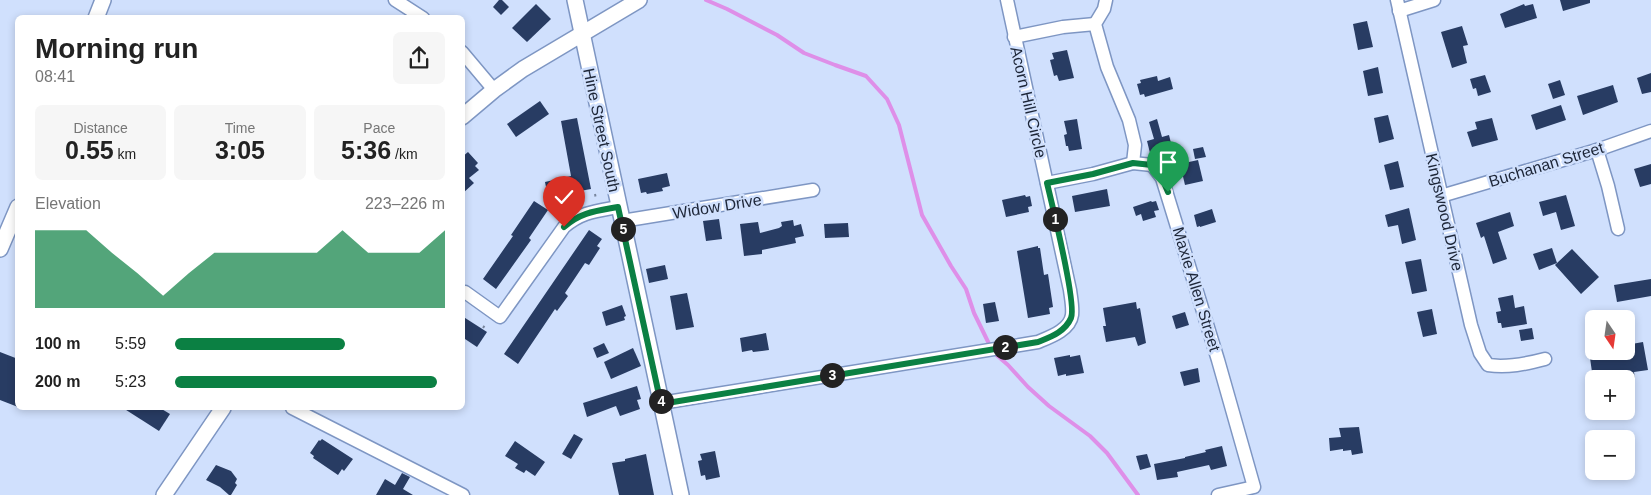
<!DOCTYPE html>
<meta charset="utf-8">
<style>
:root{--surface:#fff;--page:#f6f6f6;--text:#222;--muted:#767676;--accent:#0b8043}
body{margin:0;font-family:Helvetica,sans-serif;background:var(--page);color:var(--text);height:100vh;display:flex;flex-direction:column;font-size:19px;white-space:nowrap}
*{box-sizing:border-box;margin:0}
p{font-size:16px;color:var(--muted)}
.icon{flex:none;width:28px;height:28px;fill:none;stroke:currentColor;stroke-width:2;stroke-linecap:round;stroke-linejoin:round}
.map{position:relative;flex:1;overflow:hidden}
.sheet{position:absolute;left:15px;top:15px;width:450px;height:395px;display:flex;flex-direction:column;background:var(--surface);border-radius:8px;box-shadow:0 2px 8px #0003}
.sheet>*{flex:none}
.needle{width:32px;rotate:167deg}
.tools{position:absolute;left:1585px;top:310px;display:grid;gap:10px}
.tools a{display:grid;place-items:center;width:50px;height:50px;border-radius:8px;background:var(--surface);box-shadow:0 2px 8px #0003;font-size:25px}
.pin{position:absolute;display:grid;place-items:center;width:42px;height:42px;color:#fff;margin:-51px -21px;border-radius:50% 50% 50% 0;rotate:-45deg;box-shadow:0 0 5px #0007}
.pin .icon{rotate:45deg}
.km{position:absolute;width:25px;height:25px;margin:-12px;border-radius:50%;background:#222;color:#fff;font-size:14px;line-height:25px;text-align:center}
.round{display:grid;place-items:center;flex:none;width:52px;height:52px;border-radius:8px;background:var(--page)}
.summary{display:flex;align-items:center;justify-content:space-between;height:85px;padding:0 20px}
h1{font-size:28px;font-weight:800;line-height:38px}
.stats{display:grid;grid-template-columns:repeat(3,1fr);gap:8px;height:85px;padding:5px 20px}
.stats div{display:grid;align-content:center;border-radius:8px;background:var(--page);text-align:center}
.stats b{font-size:25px;font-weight:800}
.stats small{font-size:14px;font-weight:400}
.stats p{font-size:14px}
.chart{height:140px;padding:10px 20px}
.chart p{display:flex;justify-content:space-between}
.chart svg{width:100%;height:90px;margin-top:5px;fill:var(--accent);opacity:.7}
ul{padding:0 20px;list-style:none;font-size:16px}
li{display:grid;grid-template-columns:80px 60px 1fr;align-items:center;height:38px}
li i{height:12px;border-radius:6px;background:var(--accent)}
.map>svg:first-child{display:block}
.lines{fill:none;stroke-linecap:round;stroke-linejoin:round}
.stream{stroke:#de8fe8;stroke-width:4}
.building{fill:#283c63}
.minor-casing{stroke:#7e96c3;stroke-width:15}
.tertiary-casing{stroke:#7e96c3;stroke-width:18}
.path{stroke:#78859d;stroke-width:2;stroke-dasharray:2.5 4;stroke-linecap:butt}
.minor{stroke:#fff;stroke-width:12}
.tertiary{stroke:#fff;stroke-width:15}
.route-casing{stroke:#fff;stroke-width:10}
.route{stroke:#0b8043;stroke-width:6}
.labels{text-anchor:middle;stroke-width:5;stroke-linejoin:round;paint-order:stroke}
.street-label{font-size:16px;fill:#1d2638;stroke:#d0e0fd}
</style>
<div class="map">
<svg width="1651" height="495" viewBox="0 0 1651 495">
<rect width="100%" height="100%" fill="#d0e0fd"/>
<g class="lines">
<!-- stream -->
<polyline class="stream" points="706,0 727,9 777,35 804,53 835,65 866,76 887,99 899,125 922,215 951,266 966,289 974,313 993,352 1008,365 1028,387 1049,406 1090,436 1107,453 1138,495"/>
</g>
<!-- building -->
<g class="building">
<polygon points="499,0 502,0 509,7 501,15 493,7"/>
<polygon points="1560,0 1590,0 1590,3 1563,11"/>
<polygon points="536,4 551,19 527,42 512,28"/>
<polygon points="1524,4 1525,6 1533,4 1537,18 1505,28 1500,14"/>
<polygon points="1367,21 1373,47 1358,50 1353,24"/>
<polygon points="1462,26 1468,45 1463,46 1467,63 1452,68 1441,32"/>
<polygon points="1067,50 1074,78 1059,81 1057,75 1054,76 1050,60 1054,59 1052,53"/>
<polygon points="1378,67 1383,93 1368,96 1363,71"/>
<polygon points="1651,73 1651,92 1642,94 1637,78"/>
<polygon points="1485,75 1491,92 1478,96 1476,88 1473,89 1470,79"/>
<polygon points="1157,76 1158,81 1170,77 1173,89 1145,97 1144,94 1140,95 1137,84 1141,83 1140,80"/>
<polygon points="1560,80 1565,95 1553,99 1548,84"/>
<polygon points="1613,85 1618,102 1583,115 1577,96"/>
<polygon points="540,101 549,114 516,137 507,124"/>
<polygon points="1561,105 1566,120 1536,130 1531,115"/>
<polygon points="1388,115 1394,139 1379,143 1374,118"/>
<polygon points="577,118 591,189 580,191 581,193 549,201 545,182 571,176 561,121"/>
<polygon points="1492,118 1498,140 1472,147 1467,132 1477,129 1475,122"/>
<polygon points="1077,119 1082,149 1069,151 1068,146 1066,146 1064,135 1067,134 1064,121"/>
<polygon points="1157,119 1162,137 1169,135 1172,147 1150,153 1147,141 1154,139 1149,122"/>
<polygon points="1203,147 1206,157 1195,159 1193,149"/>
<polygon points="468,152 478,163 475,166 479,170 469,178 474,183 462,194 462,157"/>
<polygon points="1198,160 1203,181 1185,185 1180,164"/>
<polygon points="1398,161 1404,187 1390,190 1384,165"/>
<polygon points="1651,164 1651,184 1640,187 1634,169"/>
<polygon points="667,173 670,186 662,188 663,191 647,194 646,192 641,193 638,179"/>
<polygon points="1107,189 1110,206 1075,212 1072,196"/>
<polygon points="1025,195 1026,197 1030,196 1032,206 1028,207 1029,212 1006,217 1002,200"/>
<polygon points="1566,195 1575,226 1561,230 1556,212 1543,216 1539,202"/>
<polygon points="534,201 548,210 529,238 531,240 496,289 483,279 513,236 511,235"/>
<polygon points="1151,201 1152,202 1156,201 1159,210 1154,211 1156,217 1143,221 1141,214 1136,216 1133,207"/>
<polygon points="1409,208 1416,240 1402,244 1398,225 1388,227 1385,215"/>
<polygon points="1212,209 1216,222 1200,227 1200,226 1197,227 1194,215"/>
<polygon points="1510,212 1514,226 1498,232 1507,259 1493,264 1484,236 1481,238 1476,223"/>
<polygon points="719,219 722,239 706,241 703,221"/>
<polygon points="793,220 794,226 801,224 804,236 795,238 796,243 762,250 762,254 744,256 740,224 758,222 760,233 779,228 782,226 781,222"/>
<polygon points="848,223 849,237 825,238 824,224"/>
<polygon points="589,230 602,239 597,246 600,248 589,265 585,263 565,293 568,296 557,311 555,309 518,364 504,354"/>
<polygon points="1038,246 1038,248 1040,248 1044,275 1048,274 1053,307 1049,308 1050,314 1028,318 1017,251"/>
<polygon points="1552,248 1557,263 1572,249 1599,277 1581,294 1555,265 1557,263 1539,270 1533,254"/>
<polygon points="1421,259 1427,291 1412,294 1405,262"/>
<polygon points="665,265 668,279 649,283 646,269"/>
<polygon points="1651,279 1651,296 1617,302 1614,285"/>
<polygon points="687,293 694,327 676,330 670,296"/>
<polygon points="1513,295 1515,308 1524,306 1527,324 1502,328 1501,323 1498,323 1496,312 1501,311 1498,298"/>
<polygon points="995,302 999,321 986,323 983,304"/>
<polygon points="1136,302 1137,309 1140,308 1146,343 1138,346 1135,337 1106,342 1103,326 1106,326 1103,308"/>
<polygon points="622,305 626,316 624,317 625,320 606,326 602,312"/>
<polygon points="1432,309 1437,334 1423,337 1417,312"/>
<polygon points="1185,312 1189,325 1176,329 1172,316"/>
<polygon points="462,316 487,332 477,347 462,337"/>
<polygon points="1532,328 1534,339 1521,341 1519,330"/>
<polygon points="766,333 769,350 753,352 752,350 742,352 740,338"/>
<polygon points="1643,342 1648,370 1634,372 1635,379 1593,379 1589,351 1626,351 1626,345"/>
<polygon points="604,343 609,353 597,358 593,348"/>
<polygon points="633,348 641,366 611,379 604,362"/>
<polygon points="0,352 18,359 18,407 0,400"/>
<polygon points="1070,355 1070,357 1080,355 1084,373 1066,376 1066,374 1058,376 1054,358"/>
<polygon points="1198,368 1200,382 1184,386 1180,372"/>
<polygon points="637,386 641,399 637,400 640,409 620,416 616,406 587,417 583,403"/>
<polygon points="123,408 160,408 170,414 159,431"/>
<polygon points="1359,427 1363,453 1352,455 1351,450 1343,451 1343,449 1330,451 1329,438 1341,437 1339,428"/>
<polygon points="574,434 583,439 571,459 562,454"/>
<polygon points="322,439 353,459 344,471 342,469 338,475 313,458 314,456 310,453 319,440 320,441"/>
<polygon points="515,441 545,462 535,476 526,470 524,473 515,468 518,464 505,456"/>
<polygon points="1222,446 1227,466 1211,470 1209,465 1177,472 1178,477 1157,480 1154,464 1185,458 1185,457 1206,452 1205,450"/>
<polygon points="715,451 720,477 706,480 705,475 701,476 698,461 702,460 700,454"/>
<polygon points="646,454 654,495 619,495 612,463 625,461 625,459"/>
<polygon points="1147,454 1151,467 1140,470 1136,456"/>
<polygon points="216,465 231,471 237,479 235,483 237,485 231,495 229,495 220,487 206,480"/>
<polygon points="402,473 410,477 403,489 413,495 376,495 385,479 395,485"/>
</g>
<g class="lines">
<!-- minor casing -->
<g class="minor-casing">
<g id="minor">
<polyline points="395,0 423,18"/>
<polyline points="1106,0 1104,9 1095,24 1107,67 1129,120 1135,145 1133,163"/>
<path d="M1397 0 1471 325 1480 353 1488 365C1507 368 1526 364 1545 359"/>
<polyline points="1399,11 1434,0"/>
<polyline points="1014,37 1063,27 1095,24"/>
<polyline points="462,52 494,90"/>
<polyline points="1597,150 1608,186 1618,229"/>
<polyline points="1047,183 1093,174 1133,163 1152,165 1162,178 1218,360 1254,487 1218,495"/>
<polyline points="1441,196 1597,150 1651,131"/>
<polyline points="622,221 813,190"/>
<path d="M465 292 500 317 564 227C581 212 596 211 618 207"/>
<path d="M661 403 1038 342C1050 337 1070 330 1072 315 1073 307 1071 298 1070 290L1007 0"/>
<polyline points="292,408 463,495"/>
</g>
</g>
<!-- tertiary casing -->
<g class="tertiary-casing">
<g id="tertiary">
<polyline points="575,0 681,495"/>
<polyline points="96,18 103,0"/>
<polyline points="462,117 494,90 523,69 639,0"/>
<polyline points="0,249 18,207"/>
<polyline points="164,495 223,408"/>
</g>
</g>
<!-- path -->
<g class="path">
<polyline points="595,194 596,199"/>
<polyline points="483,328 485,325"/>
</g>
<!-- minor -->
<use href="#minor" class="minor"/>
<!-- tertiary -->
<use href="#tertiary" class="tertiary"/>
</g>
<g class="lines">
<!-- route casing -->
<g class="route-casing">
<path id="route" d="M564 227C581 212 596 211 618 207L661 404 1038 342C1050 337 1065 332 1071 318 1077 305 1052 204 1047 183L1093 174 1133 163 1152 165 1162 178 1168 192"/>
</g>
<!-- route -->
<use href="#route" class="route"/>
</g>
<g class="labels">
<!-- street labels -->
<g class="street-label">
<text transform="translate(1029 102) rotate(77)" y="6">Acorn Hill Circle</text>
<text transform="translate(602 130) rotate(78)" y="6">Hine Street South</text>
<text transform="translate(1546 164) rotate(-17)" y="6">Buchanan Street</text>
<text transform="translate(717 206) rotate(-9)" y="6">Widow Drive</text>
<text transform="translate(1445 212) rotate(77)" y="6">Kingswood Drive</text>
<text transform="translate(1197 289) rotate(73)" y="6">Maxie Allen Street</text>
</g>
</g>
</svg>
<div class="tools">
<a><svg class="needle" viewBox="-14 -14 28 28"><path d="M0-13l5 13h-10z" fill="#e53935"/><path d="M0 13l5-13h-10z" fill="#767676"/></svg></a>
<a>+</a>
<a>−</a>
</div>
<div class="pin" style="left:1168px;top:192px;background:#1e9e55"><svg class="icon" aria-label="arrive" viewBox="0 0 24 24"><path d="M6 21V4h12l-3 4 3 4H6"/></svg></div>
<div class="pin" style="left:564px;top:227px;background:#d93025"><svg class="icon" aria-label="check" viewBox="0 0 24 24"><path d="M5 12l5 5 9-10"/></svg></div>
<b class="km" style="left:1055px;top:219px">1</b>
<b class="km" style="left:1005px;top:347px">2</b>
<b class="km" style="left:832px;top:375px">3</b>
<b class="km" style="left:661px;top:401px">4</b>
<b class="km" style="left:623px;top:229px">5</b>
<section class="sheet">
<div class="summary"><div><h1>Morning run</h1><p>08:41</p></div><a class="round"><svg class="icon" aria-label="share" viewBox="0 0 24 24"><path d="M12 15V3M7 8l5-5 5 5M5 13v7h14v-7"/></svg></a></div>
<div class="stats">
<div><p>Distance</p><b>0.55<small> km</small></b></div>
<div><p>Time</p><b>3:05</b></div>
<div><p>Pace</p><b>5:36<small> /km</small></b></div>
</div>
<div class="chart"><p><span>Elevation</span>223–226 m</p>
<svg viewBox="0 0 160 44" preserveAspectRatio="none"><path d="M0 44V6L10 6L20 6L30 17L40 27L50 38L60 27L70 17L80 17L90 17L100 17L110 17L120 6L130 17L140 17L150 17L160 6V44z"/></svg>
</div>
<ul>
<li><b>100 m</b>5:59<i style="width:63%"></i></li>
<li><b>200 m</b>5:23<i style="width:97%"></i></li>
</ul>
</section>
</div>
